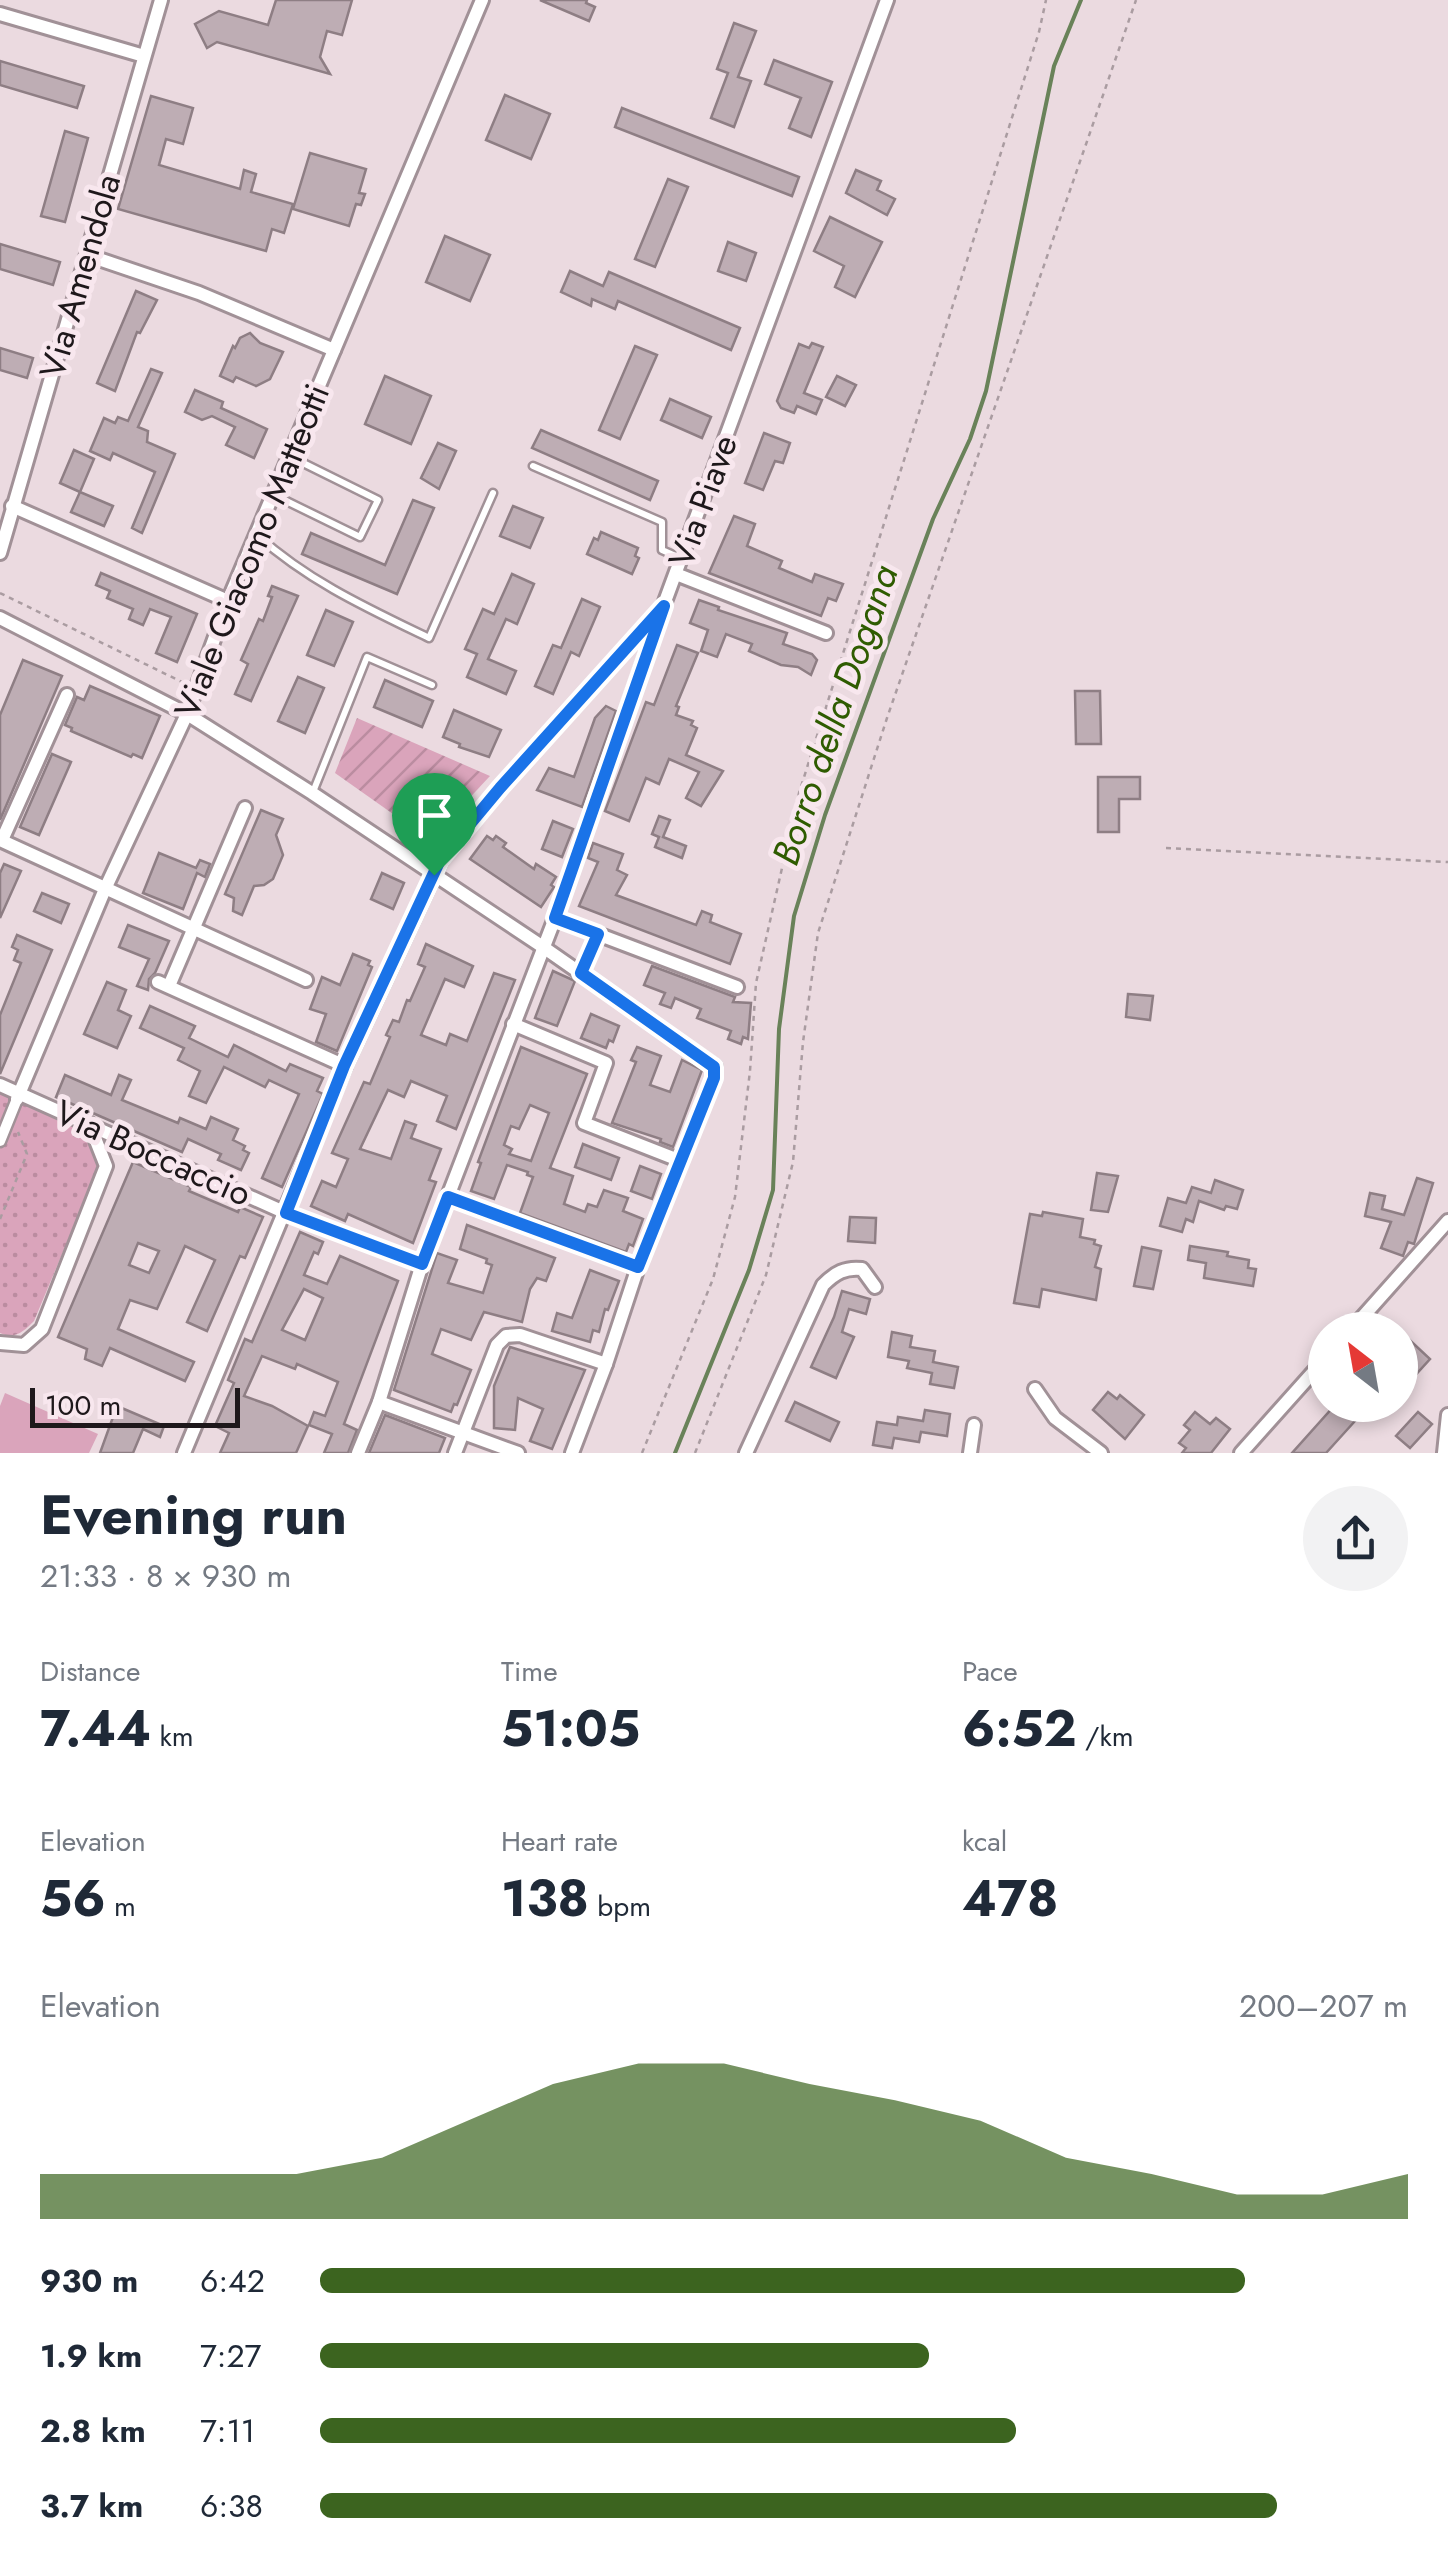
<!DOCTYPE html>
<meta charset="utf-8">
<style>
:root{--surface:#fff;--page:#f2f2f3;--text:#1f2937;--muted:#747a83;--accent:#3c641f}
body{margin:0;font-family:Jost,sans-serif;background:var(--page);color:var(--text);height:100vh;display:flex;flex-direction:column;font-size:38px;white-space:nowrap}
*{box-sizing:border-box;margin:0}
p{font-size:32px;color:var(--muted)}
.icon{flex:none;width:55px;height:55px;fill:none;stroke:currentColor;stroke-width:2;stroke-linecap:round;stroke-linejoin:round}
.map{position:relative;height:1453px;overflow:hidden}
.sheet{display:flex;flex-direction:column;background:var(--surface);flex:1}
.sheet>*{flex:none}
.needle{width:65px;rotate:329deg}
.controls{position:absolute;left:1308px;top:1312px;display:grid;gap:20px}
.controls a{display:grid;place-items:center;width:110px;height:110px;border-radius:50%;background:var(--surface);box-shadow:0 5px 15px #0003;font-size:50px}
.scale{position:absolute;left:30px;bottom:25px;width:210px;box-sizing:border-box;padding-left:10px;border:5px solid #1e181b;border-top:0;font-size:28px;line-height:35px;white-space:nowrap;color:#1e181b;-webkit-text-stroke:8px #f8e7ee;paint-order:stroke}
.pin{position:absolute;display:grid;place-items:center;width:85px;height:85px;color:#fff;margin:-102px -42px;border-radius:50% 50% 50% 0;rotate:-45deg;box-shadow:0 0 10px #0007}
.pin .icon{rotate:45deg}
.round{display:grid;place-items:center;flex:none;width:105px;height:105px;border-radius:52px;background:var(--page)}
.head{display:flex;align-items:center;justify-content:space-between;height:170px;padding:0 40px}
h1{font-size:55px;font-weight:700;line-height:75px}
.figures{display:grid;grid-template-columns:repeat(3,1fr);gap:15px;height:170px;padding:10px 40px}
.figures div{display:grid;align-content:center}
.figures b{font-size:50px;font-weight:700}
.figures small{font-size:28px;font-weight:400}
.figures p{font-size:28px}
.chart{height:280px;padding:20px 40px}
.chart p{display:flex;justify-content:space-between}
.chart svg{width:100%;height:180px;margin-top:10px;fill:var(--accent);opacity:.7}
ul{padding:0 40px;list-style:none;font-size:32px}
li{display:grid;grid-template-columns:160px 120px 1fr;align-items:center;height:75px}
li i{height:25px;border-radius:12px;background:var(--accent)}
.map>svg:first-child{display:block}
.grass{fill:#daa4bb}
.park{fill:url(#park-dots)}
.garden{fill:url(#garden-furrows)}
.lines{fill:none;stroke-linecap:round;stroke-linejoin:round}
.stream{stroke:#698259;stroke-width:4}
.building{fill:#beadb4;stroke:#8e7e84;stroke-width:2.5;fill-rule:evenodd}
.service-casing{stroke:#a19197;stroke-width:11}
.pedestrian-casing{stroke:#a19197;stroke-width:15}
.minor-casing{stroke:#a19197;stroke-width:18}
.path{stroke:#aa9ca1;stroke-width:2.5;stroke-dasharray:5 5;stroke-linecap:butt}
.service{stroke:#fff;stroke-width:6}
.pedestrian{stroke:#fff;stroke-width:10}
.minor{stroke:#fff;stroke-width:12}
.route-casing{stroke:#fff;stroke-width:20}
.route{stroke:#1a73e8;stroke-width:12}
.labels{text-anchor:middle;stroke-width:10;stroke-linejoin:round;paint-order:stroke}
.street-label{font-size:35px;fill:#1e181b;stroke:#f8e7ee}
.water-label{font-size:38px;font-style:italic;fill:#2f5c01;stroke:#f8e7ee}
</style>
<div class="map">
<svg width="1448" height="1453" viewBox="0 0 1448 1453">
<defs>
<pattern id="park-dots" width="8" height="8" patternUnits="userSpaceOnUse" patternTransform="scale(2.5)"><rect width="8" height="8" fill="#daa4bb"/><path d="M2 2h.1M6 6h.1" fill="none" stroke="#bb8ca0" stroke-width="1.8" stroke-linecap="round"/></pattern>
<pattern id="garden-furrows" width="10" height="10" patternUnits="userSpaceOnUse" patternTransform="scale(2.5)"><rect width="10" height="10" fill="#daa4bb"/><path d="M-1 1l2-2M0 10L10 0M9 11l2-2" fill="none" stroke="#bb8ca0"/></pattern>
</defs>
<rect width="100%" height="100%" fill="#ebdae0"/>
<!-- grass -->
<polygon class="grass" points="5,1393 98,1434 89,1453 0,1453 0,1406"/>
<!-- park -->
<path class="park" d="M0 1093 87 1131 99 1166 34 1321C24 1331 15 1340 0 1333Z"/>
<!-- garden -->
<polygon class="garden" points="357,718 490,776 433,837 427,838 335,773"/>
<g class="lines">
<!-- stream -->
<polyline class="stream" points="675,1453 749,1270 773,1190 779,1029 794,916 825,815 933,519 970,439 986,391 1054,66 1081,0"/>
</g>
<!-- building -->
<g class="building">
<polygon points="276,0 352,0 342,35 327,31 320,57 330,74 217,42 207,48 195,24 219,11 268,25"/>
<polygon points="540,0 587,0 586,3 595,7 589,21"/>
<polygon points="734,23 756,31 738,77 751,81 734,127 711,118 728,73 717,69"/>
<polygon points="774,60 832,82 811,137 789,128 801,98 765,84"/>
<polygon points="0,61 84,86 77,108 0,85"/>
<polygon points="505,95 550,114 531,159 486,140"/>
<polygon points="151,96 193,108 183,144 166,139 159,165 240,189 244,170 256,174 251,192 293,204 284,233 272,229 266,251 118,209"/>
<polygon points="622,108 799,177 792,196 615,127"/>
<polygon points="65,131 88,138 65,222 41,216"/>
<polygon points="310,153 366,169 359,193 365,194 361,205 356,204 349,226 293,209"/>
<polygon points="856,170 881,181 877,190 895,199 887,215 846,193"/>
<polygon points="668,179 688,187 655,267 635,259"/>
<polygon points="830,217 882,242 855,297 835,287 844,266 814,251"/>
<polygon points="445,236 490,255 470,301 426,282"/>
<polygon points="728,242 756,253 746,281 718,271"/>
<polygon points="0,244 60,262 53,285 0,269"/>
<polygon points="570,271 603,286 609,272 740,328 731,350 618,301 615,309 592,299 591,306 561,292"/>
<polygon points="136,291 157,300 140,333 137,332 115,391 97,383"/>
<polygon points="250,333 260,343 283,352 270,379 256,386 236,377 233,382 220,376 233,346 235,348 240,338"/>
<polygon points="812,343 823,347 804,393 822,400 816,414 797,406 794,413 781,408 777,401 799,344 809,348"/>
<polygon points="635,346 657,355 620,439 599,430"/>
<polygon points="0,348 33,358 27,378 0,370"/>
<polygon points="151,369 162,373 138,427 148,431 147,442 175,454 142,533 132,528 155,472 113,453 110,460 90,451 104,418 115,423 118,417 128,421"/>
<polygon points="385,376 431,396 411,444 365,424"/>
<polygon points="837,376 856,385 845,406 826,397"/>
<polygon points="195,390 223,402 221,408 267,429 254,458 226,445 235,427 212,416 202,420 185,412"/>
<polygon points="670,399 711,417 702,438 661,420"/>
<polygon points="541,430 658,481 650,500 532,448"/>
<polygon points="764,433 790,443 783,463 775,461 763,490 745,483"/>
<polygon points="438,443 456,451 439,489 421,478"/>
<polygon points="74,450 94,459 80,492 113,506 104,526 71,512 80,492 60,483"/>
<polygon points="413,500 434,508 397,594 302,554 311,533 385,565"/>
<polygon points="513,506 543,518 530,548 500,536"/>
<polygon points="734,516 755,524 747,546 782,561 779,568 812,582 815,574 843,584 836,601 828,598 821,616 709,573"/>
<polygon points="601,532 638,548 635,556 639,558 632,574 587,554 594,538 598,540"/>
<polygon points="101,573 197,614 177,662 156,653 171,617 150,609 143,625 129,619 133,609 107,598 110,591 96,585"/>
<polygon points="512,574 534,584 517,624 506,619 488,659 516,671 506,694 467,677 477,654 465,649 483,609 494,614"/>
<polygon points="272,586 298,596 251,701 235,694 248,664 241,660 259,619 263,621 272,597 268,596"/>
<polygon points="582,599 600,607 579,656 571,652 553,694 535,686 553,645 561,648"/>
<polygon points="699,600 719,607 718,610 787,633 783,644 812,654 817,660 811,675 798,667 781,665 749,651 752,644 726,634 717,657 701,651 708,630 690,623"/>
<polygon points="326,610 353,622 334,666 307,655"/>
<polygon points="677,645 698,653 676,706 679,707 676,715 693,721 691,725 697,728 686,755 723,771 701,806 686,798 699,772 669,759 659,784 646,778 629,821 605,811 646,702 654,705"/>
<polygon points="23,660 62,676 0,820 0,715"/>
<polygon points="298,677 324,688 305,733 278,721"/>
<polygon points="385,680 433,701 422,727 374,707"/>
<polygon points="90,686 160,716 142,758 133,754 131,757 71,731 72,728 65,725 77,697 84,700"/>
<polygon points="1075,691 1100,691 1101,744 1076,744"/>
<polygon points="606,706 616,711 582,807 537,790 549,768 574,777 595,718"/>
<polygon points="454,710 501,730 489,757 459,747 460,744 443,737"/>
<polygon points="52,754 71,762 39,835 20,827"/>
<polygon points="1098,777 1140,777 1140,799 1119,799 1119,832 1098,832"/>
<polygon points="261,810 283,819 276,835 283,855 273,879 264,885 254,886 242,915 233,911 234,898 225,894"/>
<polygon points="659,816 670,820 663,837 686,846 682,858 655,847 659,837 652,834"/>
<polygon points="553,821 573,829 562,857 542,849"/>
<polygon points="487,836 493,840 496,836 506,843 503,847 534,869 536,864 556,877 551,885 554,887 541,907 470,859"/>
<polygon points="593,843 623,854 617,870 627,875 616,895 696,925 702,911 712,915 710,922 741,934 730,964 579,906 598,862 588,858"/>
<polygon points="159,853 196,868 200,860 210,864 205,877 197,873 183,909 143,893"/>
<polygon points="4,864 21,871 0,918 0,873"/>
<polygon points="382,873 404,883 393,909 371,899"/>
<polygon points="42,893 69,904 61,923 34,911"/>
<polygon points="128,925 169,941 155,973 149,979 148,990 137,986 149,959 119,947"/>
<polygon points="17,935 52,950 0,1074 0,1015 21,963 14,960 18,950 12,947"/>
<polygon points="426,944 473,966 464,987 445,979 421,1035 446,1045 450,1034 467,1041 494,973 515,980 456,1129 437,1121 447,1096 411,1081 404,1097 388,1090 360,1149 391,1159 405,1121 416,1125 411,1138 441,1149 429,1180 436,1182 413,1243 348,1214 345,1221 311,1206 322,1181 336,1187 348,1159 332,1153 364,1082 370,1084 390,1037 386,1035 393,1020 399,1022 407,1000 410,1001 425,967 418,964"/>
<polygon points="353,954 370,961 368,965 372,967 337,1051 316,1042 326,1014 310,1009 322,977 340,985"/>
<polygon points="652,966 735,997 733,1002 751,1003 748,1039 743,1037 741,1044 728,1039 731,1031 697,1018 701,1009 675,998 671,1008 660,1004 665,993 644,985"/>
<polygon points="553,971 575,981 557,1026 535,1018"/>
<polygon points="107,982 126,990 118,1010 131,1016 117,1048 84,1034"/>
<polygon points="1128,994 1153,996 1150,1020 1126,1017"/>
<polygon points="150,1006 195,1026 189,1038 228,1057 234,1045 286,1071 290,1064 323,1078 317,1091 323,1094 282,1187 262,1178 299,1094 269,1080 265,1087 224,1067 206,1103 189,1096 200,1071 178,1060 184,1048 140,1028"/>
<polygon points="591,1014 619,1026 613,1042 609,1040 606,1048 581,1038"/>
<path d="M521 1047 587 1074 550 1168 573 1176 564 1204 585 1212 588 1204 597 1207 604 1190 628 1198 623 1211 643 1219 633 1246 629 1244 626 1252 520 1213 533 1177 527 1175 528 1172 507 1165 494 1199 471 1191 481 1163 478 1162ZM530 1105 549 1113 531 1161 509 1154 512 1149 504 1145 511 1126 519 1129Z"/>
<polygon points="637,1047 661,1056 650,1085 670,1092 682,1060 702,1070 673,1147 660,1142 661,1139 612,1123 636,1062 631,1060"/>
<polygon points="65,1075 111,1095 119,1075 131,1080 122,1100 178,1123 180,1118 206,1129 211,1117 238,1129 233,1140 245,1146 243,1150 249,1153 241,1170 218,1160 221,1154 188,1139 182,1152 56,1097"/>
<polygon points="583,1144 619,1158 611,1180 575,1167"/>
<path d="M133 1162 191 1187 189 1191 238 1212 240 1207 263 1217 245 1258 240 1256 207 1331 187 1322 215 1260 185 1246 157 1309 130 1300 118 1329 194 1362 185 1381 110 1348 102 1366 85 1359 87 1349 58 1337ZM138 1243 159 1251 149 1273 129 1265Z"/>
<polygon points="640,1166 661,1174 652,1199 631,1191"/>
<polygon points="1097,1173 1118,1176 1108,1212 1091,1210"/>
<polygon points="1417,1178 1433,1183 1414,1244 1408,1242 1403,1256 1381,1248 1391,1222 1365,1216 1370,1193 1385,1196 1382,1209 1404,1215"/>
<polygon points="1215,1180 1243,1190 1237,1209 1226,1206 1224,1210 1199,1201 1193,1222 1186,1219 1182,1232 1160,1226 1168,1198 1186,1203 1192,1187 1211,1193"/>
<polygon points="1043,1212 1083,1219 1080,1237 1095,1240 1094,1244 1101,1246 1095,1267 1101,1269 1096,1300 1042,1289 1039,1307 1014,1303 1030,1214 1042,1216"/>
<polygon points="850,1217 876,1218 875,1243 848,1241"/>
<polygon points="467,1225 555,1258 546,1281 537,1278 530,1289 522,1322 484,1312 471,1340 441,1329 432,1354 471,1370 457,1405 454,1404 451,1412 394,1390 437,1253 457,1260 448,1283 483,1293 492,1265 486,1263 487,1259 460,1249"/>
<path d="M300 1232 323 1242 318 1254 314 1252 304 1275 327 1284 340 1256 398 1281 344 1424 357 1430 348 1453H324L332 1434 309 1425 314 1412 325 1416 338 1382 297 1364 295 1369 262 1356 244 1396 272 1406 308 1426 296 1453H220L229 1433 215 1426 234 1383 228 1380 245 1339 252 1342ZM304 1289 323 1298 305 1340 282 1330Z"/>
<polygon points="1190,1246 1228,1252 1227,1256 1249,1260 1248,1268 1256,1269 1253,1286 1204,1278 1206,1263 1188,1260"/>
<polygon points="1142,1247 1161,1251 1153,1289 1134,1286"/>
<polygon points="590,1270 619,1281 608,1310 605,1309 599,1332 593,1330 590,1342 552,1331 557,1313 572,1318"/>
<polygon points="842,1291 870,1299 866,1314 849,1309 842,1332 854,1337 836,1378 811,1367 834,1317"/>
<polygon points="1400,1331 1430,1359 1411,1380 1400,1369"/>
<polygon points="892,1332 912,1336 910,1347 935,1351 933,1362 958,1367 954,1388 930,1384 932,1373 907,1368 909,1361 888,1357"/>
<polygon points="510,1347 585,1370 552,1449 530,1441 543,1409 518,1398 515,1430 494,1428 494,1386"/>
<polygon points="1108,1392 1117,1399 1120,1395 1144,1415 1125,1439 1093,1410"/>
<polygon points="795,1402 839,1422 830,1441 786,1421"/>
<polygon points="1335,1405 1355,1421 1326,1453 1292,1453"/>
<polygon points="117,1406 164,1426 160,1437 143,1429 133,1453 100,1453"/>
<polygon points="925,1410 950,1414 947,1436 921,1432 919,1442 894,1438 892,1448 873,1445 877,1422 897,1425 898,1417 923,1421"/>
<polygon points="1195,1412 1210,1424 1216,1418 1230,1429 1211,1453 1182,1453 1186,1448 1179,1443 1190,1430 1184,1425"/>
<polygon points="1418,1412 1432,1424 1410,1448 1396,1436"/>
<polygon points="385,1415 445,1438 439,1453 369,1453"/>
</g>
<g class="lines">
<!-- service casing -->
<g class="service-casing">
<g id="service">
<polyline points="533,466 662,522 662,550 680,558"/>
<polyline points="274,495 360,537 378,500 289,456"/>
<path d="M257 535C308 581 367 608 429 638L493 493"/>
<polyline points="313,792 367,657 432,685"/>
</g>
</g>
<!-- pedestrian casing -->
<g class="pedestrian-casing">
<polyline id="pedestrian" points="0,1141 17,1099"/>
</g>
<!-- minor casing -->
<g class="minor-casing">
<g id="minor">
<polyline points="0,14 144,56"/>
<polyline points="87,255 199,293 334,350"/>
<polyline points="12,506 228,601"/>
<polyline points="0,553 161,0"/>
<polyline points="676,574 826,633"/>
<polyline points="0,618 187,714 312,793 543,947 715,1067 714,1078 638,1267 606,1364 572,1453"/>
<polyline points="0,840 306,980"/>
<polyline points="2,840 67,695"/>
<polyline points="555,918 737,987"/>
<polyline points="581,973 598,935"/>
<polyline points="158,982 345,1066"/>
<polyline points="169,986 245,808"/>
<polyline points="513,1024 606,1063 584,1123 681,1161"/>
<polyline points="0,1085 286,1213 422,1264"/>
<polyline points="17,1099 105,889 187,714 228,601 482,0"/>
<polyline points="448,1197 638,1267"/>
<polyline points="1351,1330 1448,1221"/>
<polyline points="0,1343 24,1345 42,1329 106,1166 89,1123"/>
<polyline points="1035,1389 1055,1418 1101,1453"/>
<polyline points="379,1402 518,1453"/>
<polyline points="184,1453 345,1066 441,860 500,788 659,611"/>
<polyline points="358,1453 379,1402 422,1264 555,918 663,607 887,0"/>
<polyline points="455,1453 497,1345 506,1336 520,1335 606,1364"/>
<path d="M746 1453 823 1285C835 1273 845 1267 862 1269L875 1287"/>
<polyline points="970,1453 974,1425"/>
<polyline points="1241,1453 1325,1359"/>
<polyline points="1444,1453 1448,1415"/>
</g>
</g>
<!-- path -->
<g class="path">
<polyline points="0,593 182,682"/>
<polyline points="1166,848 1448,862"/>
<polyline points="0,1219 27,1154 18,1132"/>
<polyline points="642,1453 713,1279 735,1197 750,1071 756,983 799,793 1039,32 1046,0"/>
<polyline points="695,1453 766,1275 793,1162 803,1042 818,933 887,718 1136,0"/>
</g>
<!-- service -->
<use href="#service" class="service"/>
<!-- pedestrian -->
<use href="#pedestrian" class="pedestrian"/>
<!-- minor -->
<use href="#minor" class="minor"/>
</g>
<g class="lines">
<!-- route casing -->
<g class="route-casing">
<polygon id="route" points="664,606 555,918 598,934 581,973 714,1067 714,1078 638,1267 448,1197 422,1264 286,1213 344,1066 440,860 500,788"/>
</g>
<!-- route -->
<use href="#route" class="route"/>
</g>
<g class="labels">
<!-- street labels -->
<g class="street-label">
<text transform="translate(80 276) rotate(-74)" y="12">Via Amendola</text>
<text transform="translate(703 501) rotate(-70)" y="12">Via Piave</text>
<text transform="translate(252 551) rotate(-68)" y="12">Viale Giacomo Matteotti</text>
<text transform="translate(153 1153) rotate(24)" y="12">Via Boccaccio</text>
</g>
<!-- water labels -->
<g class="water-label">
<text transform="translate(835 715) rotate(-71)" y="13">Borro della Dogana</text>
</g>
</g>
</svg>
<div class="controls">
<a><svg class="needle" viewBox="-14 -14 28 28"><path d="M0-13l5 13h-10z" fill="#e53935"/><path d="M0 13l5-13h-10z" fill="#747a83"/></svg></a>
</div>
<div class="scale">100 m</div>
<div class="pin" style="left:434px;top:875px;background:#1e9e55"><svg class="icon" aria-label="arrive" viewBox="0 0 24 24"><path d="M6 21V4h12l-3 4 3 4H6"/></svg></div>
</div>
<section class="sheet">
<div class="head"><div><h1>Evening run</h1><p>21:33 · 8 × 930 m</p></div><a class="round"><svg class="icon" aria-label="share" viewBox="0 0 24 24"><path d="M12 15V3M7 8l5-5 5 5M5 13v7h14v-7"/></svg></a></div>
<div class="figures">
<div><p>Distance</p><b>7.44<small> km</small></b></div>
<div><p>Time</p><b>51:05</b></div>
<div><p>Pace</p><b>6:52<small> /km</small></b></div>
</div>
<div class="figures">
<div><p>Elevation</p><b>56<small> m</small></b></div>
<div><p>Heart rate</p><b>138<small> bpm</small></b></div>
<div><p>kcal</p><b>478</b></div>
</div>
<div class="chart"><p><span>Elevation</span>200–207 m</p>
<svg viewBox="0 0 160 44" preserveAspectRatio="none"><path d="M0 44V33L10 33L20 33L30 33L40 29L50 20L60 11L70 6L80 6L90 11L100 15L110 20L120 29L130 33L140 38L150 38L160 33V44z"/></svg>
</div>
<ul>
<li><b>930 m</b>6:42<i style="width:85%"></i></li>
<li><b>1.9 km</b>7:27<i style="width:56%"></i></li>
<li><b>2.8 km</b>7:11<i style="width:64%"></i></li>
<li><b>3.7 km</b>6:38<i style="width:88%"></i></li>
</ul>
</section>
